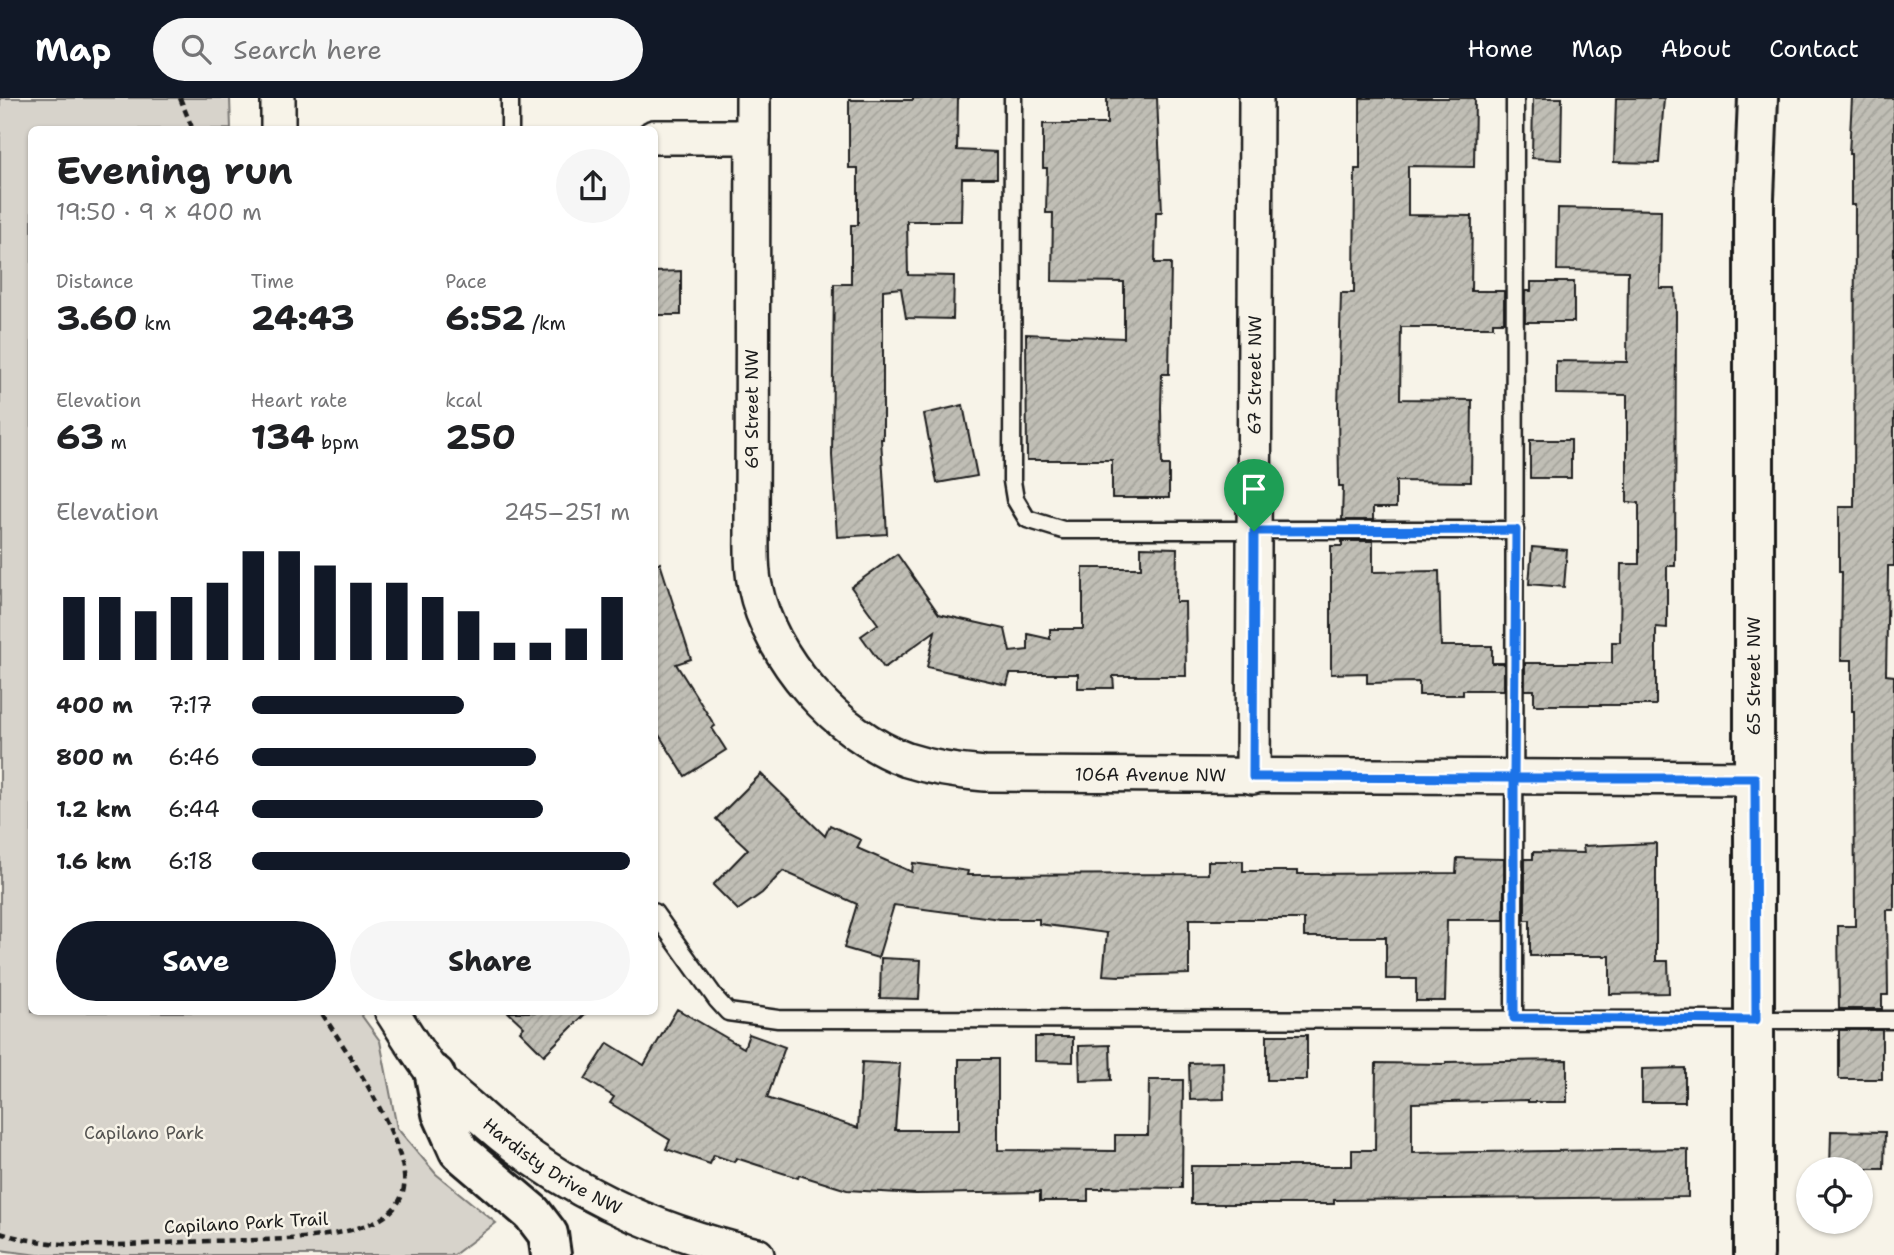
<!DOCTYPE html>
<meta charset="utf-8">
<style>
:root{--surface:#fff;--page:#f6f6f6;--text:#202124;--muted:#757577;--accent:#111827}
body{margin:0;font-family:"Shantell Sans",sans-serif;background:var(--page);color:var(--text);height:100vh;display:flex;flex-direction:column;font-size:26px;white-space:nowrap}
*{box-sizing:border-box;margin:0}
p{font-size:23px;color:var(--muted)}
.icon{flex:none;width:38px;height:38px;fill:none;stroke:currentColor;stroke-width:2;stroke-linecap:round;stroke-linejoin:round}
.map{position:relative;flex:1;overflow:hidden}
.side{position:absolute;left:28px;top:28px;width:630px;height:889px;display:flex;flex-direction:column;background:var(--surface);border-radius:10px;box-shadow:0 2px 5px #0004}
.side>*{flex:none}
.tools{position:absolute;left:1796px;top:1059px;display:grid;gap:14px}
.tools a{display:grid;place-items:center;width:77px;height:77px;border-radius:50%;background:var(--surface);box-shadow:0 2px 5px #0004;font-size:35px}
.pin{position:absolute;display:grid;place-items:center;width:60px;height:60px;color:#fff;margin:-72px -30px;border-radius:50% 50% 50% 0;rotate:-45deg;box-shadow:0 0 7px #0007}
.pin .icon{rotate:45deg}
.round{display:grid;place-items:center;flex:none;width:74px;height:74px;border-radius:37px;background:var(--page)}
.summary{display:flex;align-items:center;justify-content:space-between;height:119px;padding:0 28px}
h1{font-size:38px;font-weight:700;line-height:52px}
.stats{display:grid;grid-template-columns:repeat(3,1fr);gap:10px;height:119px;padding:7px 28px}
.stats div{display:grid;align-content:center}
.stats b{font-size:35px;font-weight:700}
.stats small{font-size:19px;font-weight:400}
.stats p{font-size:19px}
.chart{height:196px;padding:14px 28px}
.chart p{display:flex;justify-content:space-between}
.chart svg{width:100%;height:126px;margin-top:7px;stroke:var(--accent);stroke-width:6}
.button{display:flex;gap:14px;margin-top:auto;padding:14px 28px}
.button a{flex:1;height:80px;border-radius:42px;background:var(--accent);color:#fff;font-size:28px;font-weight:700;line-height:80px;text-align:center}
.button a+a{background:var(--page);color:var(--text)}
ul{padding:0 28px;list-style:none;font-size:23px}
li{display:grid;grid-template-columns:112px 84px 1fr;align-items:center;height:52px}
li i{height:18px;border-radius:9px;background:var(--accent)}
header{display:flex;align-items:center;gap:42px;box-sizing:border-box;height:98px;padding:0 35px;background:var(--accent);color:#fff}
header strong{font-size:33px}
nav{display:flex;gap:38px;margin-inline-start:auto;font-size:24px}
.search{width:490px;height:63px;background:var(--page);display:flex;align-items:center;gap:18px;box-sizing:border-box;padding:0 24px;border-radius:38px;color:var(--muted);font-size:26px}
.map>svg:first-child{display:block}
.green{fill:#d7d3cb;stroke:#7a7874;stroke-width:2}
.building{fill:url(#building-hatch);stroke:#1c1c1c;stroke-width:2}
.lines{fill:none;stroke-linecap:round;stroke-linejoin:round}
.service-casing{stroke:#1c1c1c;stroke-width:21}
.minor-casing{stroke:#1c1c1c;stroke-width:38}
.tertiary-casing{stroke:#1c1c1c;stroke-width:44}
.secondary-casing{stroke:#1c1c1c;stroke-width:44}
.path{stroke:#1c1c1c;stroke-width:4.5;stroke-dasharray:7 5;stroke-linecap:butt}
.service{stroke:#f7f3e8;stroke-width:16}
.minor{stroke:#f7f3e8;stroke-width:33}
.tertiary{stroke:#f7f3e8;stroke-width:38}
.secondary{stroke:#f7f3e8;stroke-width:38}
.route-casing{stroke:#fff;stroke-width:14}
.route{stroke:#1a73e8;stroke-width:9}
.labels{text-anchor:middle;stroke-width:5;stroke-linejoin:round;paint-order:stroke}
.street-label{font-size:18px;fill:#1c1c1c;stroke:#f7f3e8}
.park-label{font-size:18px;fill:#545351;stroke:#f7f3e8}
</style>
<header>
<strong>Map</strong>
<div class="search"><svg class="icon" aria-label="search" viewBox="0 0 24 24"><circle cx="10" cy="10" r="6"/><path d="M15 15l6 6"/></svg>Search here</div>
<nav><a>Home</a><a>Map</a><a>About</a><a>Contact</a></nav>
</header>
<div class="map">
<svg width="1894" height="1157" viewBox="0 0 1894 1157">
<defs>
<pattern id="building-hatch" width="6" height="6" patternUnits="userSpaceOnUse" patternTransform="scale(1.75)"><rect width="6" height="6" fill="#c0beb5"/><path d="M-1 1l2-2M0 6l6-6M5 7l2-2" fill="none" stroke="#a4a39b"/></pattern>
</defs>
<rect width="100%" height="100%" fill="#f7f3e8"/>
<filter id="ink" filterUnits="userSpaceOnUse"><feTurbulence type="fractalNoise" baseFrequency=".0143" numOctaves="2"/><feDisplacementMap in="SourceGraphic" scale="14" xChannelSelector="R" yChannelSelector="G"/><feConvolveMatrix kernelMatrix="1 2 1 2 8 2 1 2 1" color-interpolation-filters="sRGB"/></filter>
<g filter="url(#ink)">
<!-- green -->
<polygon class="green" points="0,0 230,0 231,31 32,32 32,914 359,914 380,943 397,1030 436,1076 496,1125 454,1157 38,1157 0,1152"/>
<!-- building -->
<g class="building">
<polygon points="913,0 958,0 957,52 997,54 997,80 962,80 961,123 907,123 908,177 954,178 953,221 906,220 901,190 883,192 883,341 881,341 887,436 837,439 832,357 834,186 851,186 851,127 858,127 858,70 849,70 849,2 913,2"/>
<polygon points="1107,0 1157,0 1162,114 1156,114 1155,165 1171,165 1169,276 1162,276 1161,309 1162,367 1169,367 1169,400 1112,400 1112,362 1027,362 1026,236 1124,240 1124,184 1052,183 1053,115 1046,115 1047,70 1043,70 1043,26 1107,26"/>
<polygon points="1360,0 1475,0 1474,69 1408,68 1408,117 1472,118 1471,193 1504,193 1504,224 1493,224 1493,229 1401,229 1400,301 1472,302 1471,384 1396,383 1396,410 1373,410 1373,422 1342,422 1343,388 1339,388 1338,310 1341,195 1354,195 1355,71 1360,71"/>
<polygon points="1533,0 1562,0 1561,62 1532,60"/>
<polygon points="1616,0 1664,0 1659,65 1614,64"/>
<polygon points="1852,0 1894,0 1894,468 1888,468 1888,473 1886,577 1894,578 1894,812 1887,812 1888,897 1882,897 1882,911 1839,911 1838,828 1855,828 1854,613 1852,613 1852,562 1841,562 1842,474 1839,474 1839,409 1854,409 1855,107 1851,107 1851,56 1849,56"/>
<polygon points="1558,110 1661,112 1660,190 1675,190 1676,212 1675,468 1667,468 1667,530 1656,529 1656,607 1534,607 1534,592 1525,592 1525,565 1612,565 1612,544 1620,544 1621,466 1639,466 1639,405 1627,404 1627,297 1556,296 1556,263 1627,264 1628,173 1557,172"/>
<polygon points="681,173 681,217 654,217 654,174"/>
<polygon points="1531,184 1574,184 1574,224 1525,224 1525,193 1531,193"/>
<polygon points="963,307 977,378 937,385 924,316"/>
<rect x="1530" y="342" width="41" height="38"/>
<polygon points="1342,443 1373,443 1373,474 1439,473 1441,548 1492,548 1492,565 1504,565 1504,592 1463,592 1463,597 1419,597 1419,584 1367,585 1367,575 1331,576 1331,448 1342,448"/>
<polygon points="1141,449 1177,450 1176,504 1185,504 1186,578 1113,578 1114,590 1078,590 1078,576 1010,576 1007,587 927,569 935,533 884,570 861,538 878,526 851,489 897,456 939,516 1005,531 1010,554 1028,552 1028,536 1050,541 1050,531 1083,531 1083,470 1141,470"/>
<polygon points="1532,449 1567,452 1564,489 1529,486"/>
<polygon points="660,465 691,561 676,566 715,628 712,630 726,652 685,678 654,629 654,466"/>
<polygon points="761,676 825,738 830,727 861,742 857,750 912,774 913,765 968,773 967,777 1208,776 1208,763 1243,763 1243,773 1298,773 1298,776 1456,775 1457,760 1504,761 1504,822 1447,822 1445,903 1416,903 1416,881 1386,881 1386,839 1304,839 1304,821 1189,821 1189,876 1119,878 1103,877 1107,835 1039,826 1039,821 1000,821 894,807 878,860 844,850 857,806 783,773 762,795 738,812 713,787 748,751 716,721"/>
<polygon points="1656,745 1656,863 1668,863 1669,895 1610,896 1610,858 1530,858 1530,822 1525,822 1525,761 1533,761 1533,754 1584,755 1583,748"/>
<polygon points="881,860 921,862 919,901 880,900"/>
<polygon points="677,911 744,950 749,936 785,949 767,1000 858,1030 862,964 900,966 895,1032 959,1032 959,961 998,961 998,1052 1115,1053 1115,1037 1148,1037 1149,982 1183,982 1182,1090 1103,1089 1103,1091 1088,1091 1088,1103 1040,1103 1040,1094 916,1096 847,1092 799,1077 798,1080 736,1060 734,1064 714,1057 710,1066 666,1051 670,1042 610,1005 614,999 585,981 608,945 644,967"/>
<polygon points="508,914 587,914 544,957 520,933 524,929"/>
<rect x="1839" y="932" width="43" height="49"/>
<rect x="1267" y="937" width="40" height="45"/>
<polygon points="1035,939 1073,939 1073,964 1035,963"/>
<polygon points="1110,947 1111,982 1080,983 1079,948"/>
<polygon points="1567,962 1567,1004 1528,1004 1528,1002 1412,1005 1412,1055 1685,1051 1688,1052 1688,1099 1334,1102 1334,1106 1191,1106 1191,1068 1352,1068 1352,1052 1375,1052 1376,965 1446,966 1446,964"/>
<polygon points="1223,964 1224,1001 1190,1002 1189,965"/>
<polygon points="1685,970 1685,1004 1642,1004 1642,971"/>
<polygon points="1831,1033 1885,1034 1884,1071 1830,1071"/>
</g>
<g class="lines">
<!-- service casing -->
<g class="service-casing">
<g id="service">
<polyline points="1013,0 1012,383 1015,401 1027,421 1063,432 1515,432"/>
<polyline points="510,32 510,0"/>
<polyline points="654,814 717,902 728,914 778,921 1894,922"/>
<polyline points="1514,921 1515,0"/>
</g>
</g>
<!-- minor casing -->
<g class="minor-casing">
<g id="minor">
<polyline points="278,0 278,32"/>
<path id="s1" d="M753 0 752 435C752 452 751 471 755 488 769 559 838 638 907 662 932 670 958 674 985 676L1755 680"/>
<polyline points="654,39 753,39"/>
<path id="s2" d="M1253 679 1256 0"/>
<path id="s3" d="M392 914C405 934 418 956 433 975 445 990 462 1002 476 1015 557 1090 651 1132 757 1157"/>
</g>
</g>
<!-- tertiary casing -->
<g class="tertiary-casing">
<polyline id="tertiary" points="1754,1157 1754,100 1758,0"/>
</g>
<!-- secondary casing -->
<g class="secondary-casing">
<polyline id="secondary" points="435,977 442,1015 459,1053 532,1115 548,1136 551,1157"/>
</g>
<!-- path -->
<g class="path">
<polyline points="180,0 193,32"/>
<path d="M0 1135C68 1155 142 1145 211 1143 265 1141 324 1145 374 1124 387 1119 399 1108 403 1094 415 1053 345 950 321 914"/>
</g>
<!-- service -->
<use href="#service" class="service"/>
<!-- minor -->
<use href="#minor" class="minor"/>
<!-- tertiary -->
<use href="#tertiary" class="tertiary"/>
<!-- secondary -->
<use href="#secondary" class="secondary"/>
</g>
</g>
<g class="lines" filter="url(#ink)">
<!-- route casing -->
<g class="route-casing">
<polyline id="route" points="1254,433 1253,679 1514,680 1514,920 1756,922 1755,680 1514,680 1516,432 1254,433"/>
</g>
<!-- route -->
<use href="#route" class="route"/>
</g>
<g class="labels">
<!-- street labels -->
<g class="street-label">
<text dy="6" stroke="none"><textPath href="#s2" startOffset="402">67 Street NW</textPath></text>
<text transform="translate(752 311) rotate(-90)" y="6">69 Street NW</text>
<text transform="translate(1754 578) rotate(-90)" y="6">65 Street NW</text>
<text dy="6" stroke="none"><textPath href="#s1" startOffset="973">106A Avenue NW</textPath></text>
<text dy="6" stroke="none"><textPath href="#s3" startOffset="226">Hardisty Drive NW</textPath></text>
<text transform="translate(246 1125) rotate(-3)" y="6">Capilano Park Trail</text>
</g>
<!-- park labels -->
<g class="park-label">
<text x="144" y="1041">Capilano Park</text>
</g>
</g>
</svg>
<div class="tools">
<a><svg class="icon" aria-label="locate" viewBox="0 0 24 24"><circle cx="12" cy="12" r="6"/><path d="M12 2v4M12 18v4M2 12h4M18 12h4"/></svg></a>
</div>
<div class="pin" style="left:1254px;top:433px;background:#1e9e55"><svg class="icon" aria-label="arrive" viewBox="0 0 24 24"><path d="M6 21V4h12l-3 4 3 4H6"/></svg></div>
<section class="side">
<div class="summary"><div><h1>Evening run</h1><p>19:50 · 9 × 400 m</p></div><a class="round"><svg class="icon" aria-label="share" viewBox="0 0 24 24"><path d="M12 15V3M7 8l5-5 5 5M5 13v7h14v-7"/></svg></a></div>
<div class="stats">
<div><p>Distance</p><b>3.60<small> km</small></b></div>
<div><p>Time</p><b>24:43</b></div>
<div><p>Pace</p><b>6:52<small> /km</small></b></div>
</div>
<div class="stats">
<div><p>Elevation</p><b>63<small> m</small></b></div>
<div><p>Heart rate</p><b>134<small> bpm</small></b></div>
<div><p>kcal</p><b>250</b></div>
</div>
<div class="chart"><p><span>Elevation</span>245–251 m</p>
<svg viewBox="0 0 160 44" preserveAspectRatio="none"><path d="M5 44V22M15 44V22M25 44V27M35 44V22M45 44V17M55 44V6M65 44V6M75 44V11M85 44V17M95 44V17M105 44V22M115 44V27M125 44V38M135 44V38M145 44V33M155 44V22"/></svg>
</div>
<ul>
<li><b>400 m</b>7:17<i style="width:56%"></i></li>
<li><b>800 m</b>6:46<i style="width:75%"></i></li>
<li><b>1.2 km</b>6:44<i style="width:77%"></i></li>
<li><b>1.6 km</b>6:18<i style="width:100%"></i></li>
</ul>
<div class="button"><a>Save</a><a>Share</a></div>
</section>
</div>
